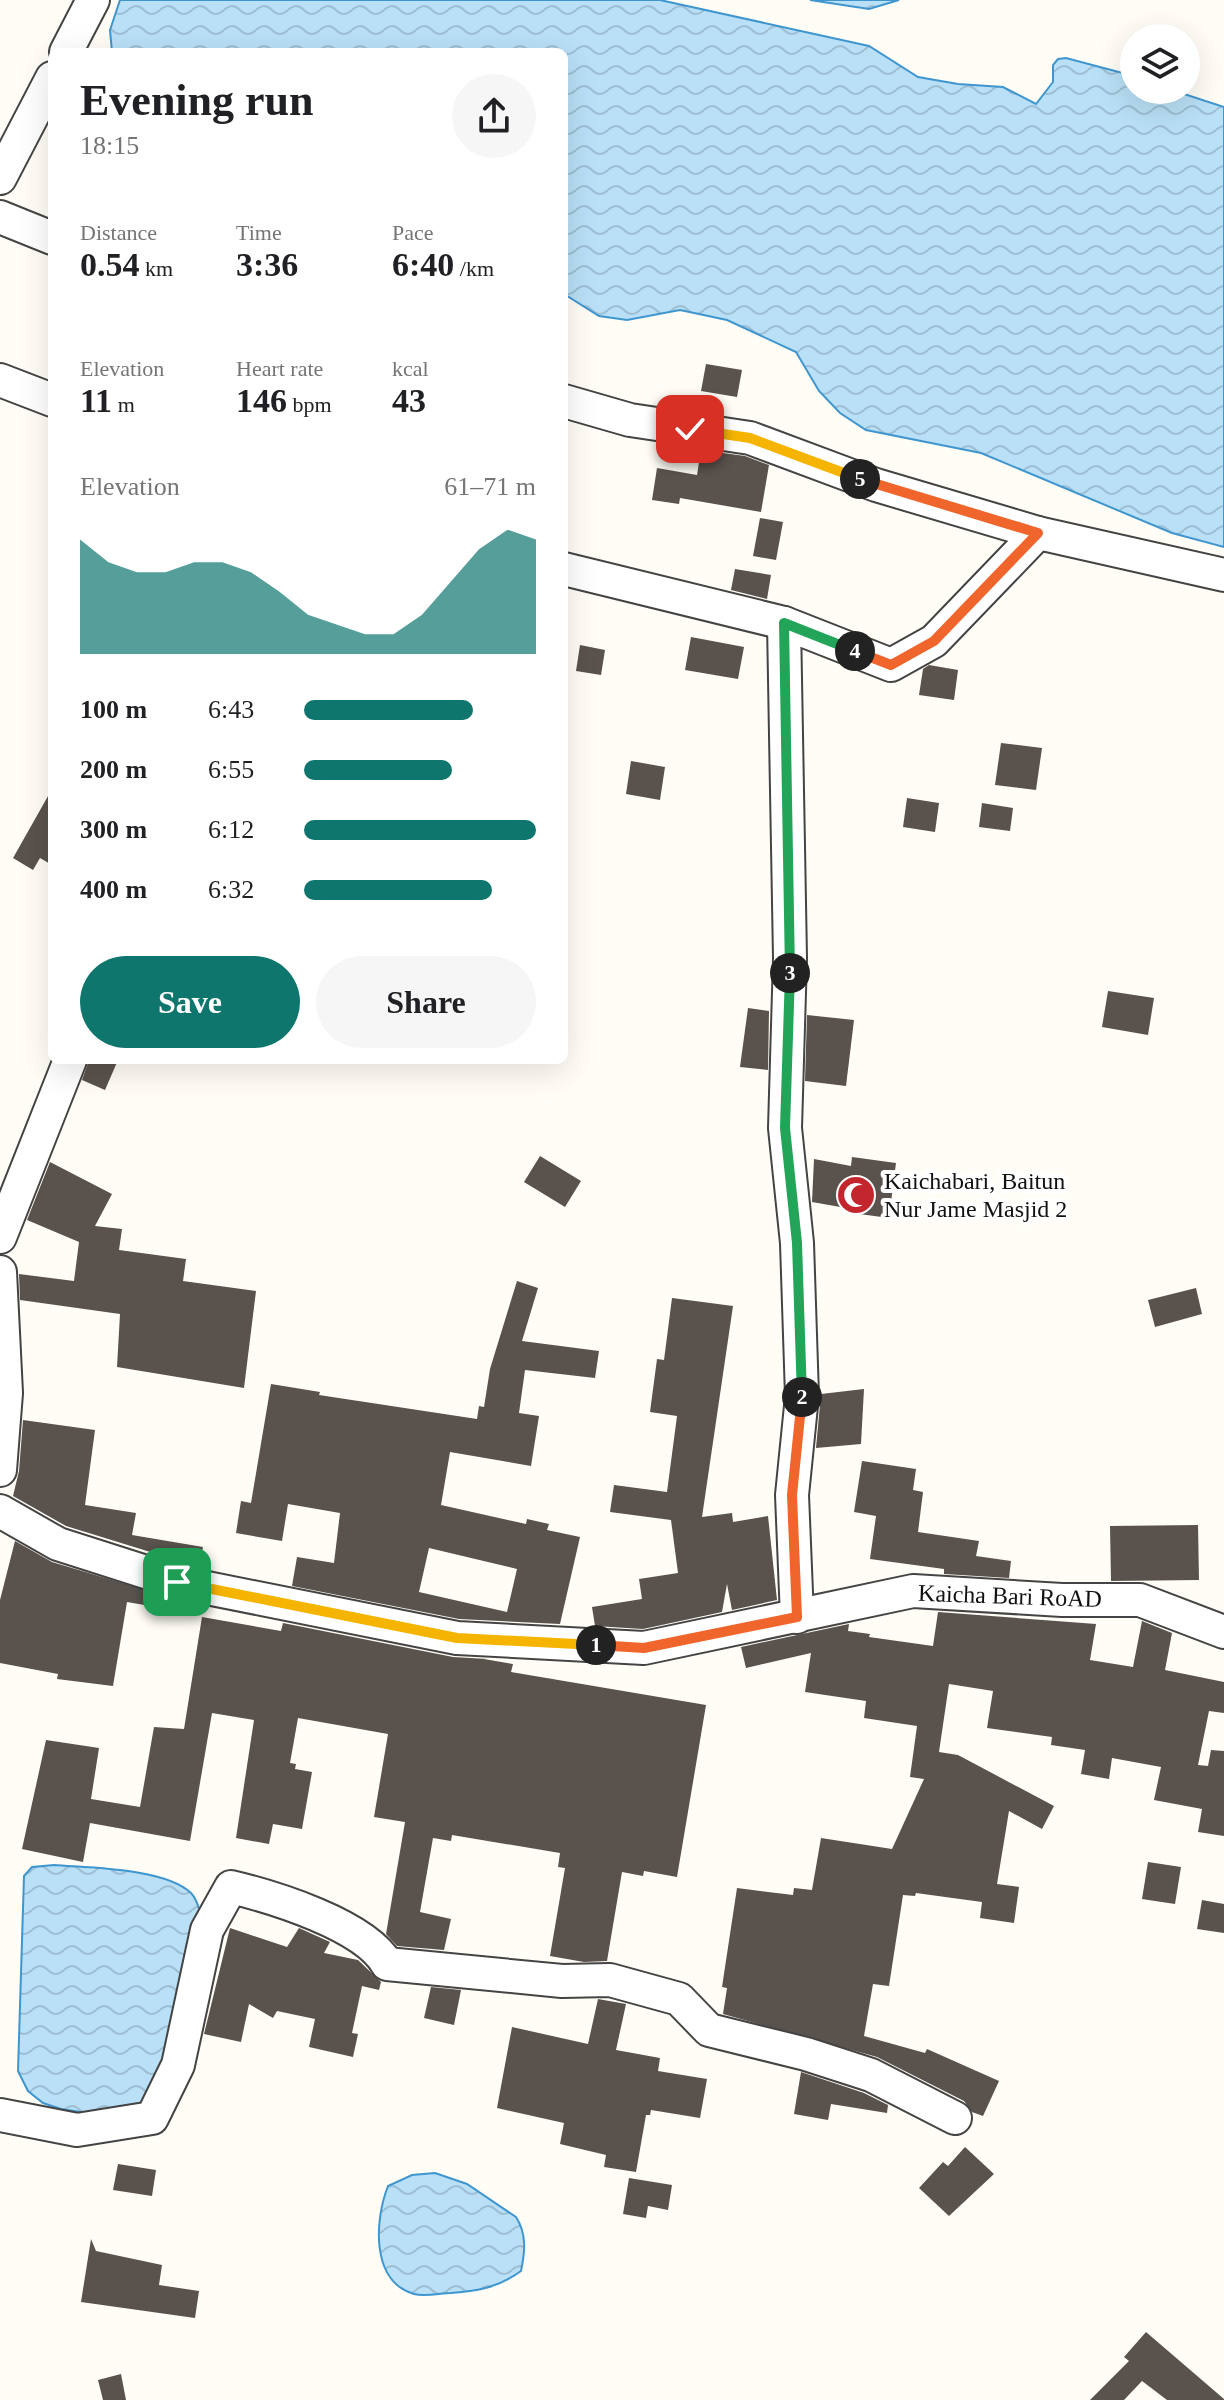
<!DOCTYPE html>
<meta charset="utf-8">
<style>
:root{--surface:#fff;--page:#f6f6f6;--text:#202124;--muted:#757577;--accent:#0f766e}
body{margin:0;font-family:Georgia,serif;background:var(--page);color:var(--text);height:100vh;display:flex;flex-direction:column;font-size:30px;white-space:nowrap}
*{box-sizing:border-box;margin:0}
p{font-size:26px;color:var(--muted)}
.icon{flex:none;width:44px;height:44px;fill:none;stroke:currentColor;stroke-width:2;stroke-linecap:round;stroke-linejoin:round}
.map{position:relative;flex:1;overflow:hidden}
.details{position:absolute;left:48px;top:48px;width:520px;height:1016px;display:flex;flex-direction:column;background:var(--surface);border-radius:12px;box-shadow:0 8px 32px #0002}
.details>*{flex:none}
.tools{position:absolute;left:1120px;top:24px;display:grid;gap:16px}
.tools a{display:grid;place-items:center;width:80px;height:80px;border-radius:50%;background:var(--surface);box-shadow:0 8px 32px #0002;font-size:40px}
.pin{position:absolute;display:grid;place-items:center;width:68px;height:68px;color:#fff;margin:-34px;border-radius:16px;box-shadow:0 4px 12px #0006}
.km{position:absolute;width:40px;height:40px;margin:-20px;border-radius:50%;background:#222;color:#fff;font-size:22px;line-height:40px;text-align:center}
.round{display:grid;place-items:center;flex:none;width:84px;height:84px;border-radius:42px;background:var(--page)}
.overview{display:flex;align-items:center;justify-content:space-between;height:136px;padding:0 32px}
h1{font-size:44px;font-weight:700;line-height:60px}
.metrics{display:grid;grid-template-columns:repeat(3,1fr);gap:12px;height:136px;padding:8px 32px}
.metrics div{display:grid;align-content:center}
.metrics b{font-size:34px;font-weight:700}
.metrics small{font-size:22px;font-weight:400}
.metrics p{font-size:22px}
.chart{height:224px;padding:16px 32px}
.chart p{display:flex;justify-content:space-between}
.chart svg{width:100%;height:144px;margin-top:8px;fill:var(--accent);opacity:.7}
.button{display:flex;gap:16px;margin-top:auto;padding:16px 32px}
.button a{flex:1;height:92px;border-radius:48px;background:var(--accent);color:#fff;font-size:32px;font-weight:700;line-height:92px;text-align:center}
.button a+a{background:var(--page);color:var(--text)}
ul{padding:0 32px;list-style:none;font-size:26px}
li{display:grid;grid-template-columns:128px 96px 1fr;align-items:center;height:60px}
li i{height:20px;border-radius:10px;background:var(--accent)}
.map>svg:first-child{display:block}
.water{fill:url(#water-waves);stroke:#3f96cf;stroke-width:2}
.building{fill:#5a524d;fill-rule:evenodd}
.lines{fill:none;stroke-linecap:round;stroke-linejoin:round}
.minor-casing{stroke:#444;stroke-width:36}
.minor{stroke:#fff;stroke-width:32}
.split-1-casing{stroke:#fff;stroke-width:16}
.split-2-casing{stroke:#fff;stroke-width:16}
.split-3-casing{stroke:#fff;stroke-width:16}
.split-4-casing{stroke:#fff;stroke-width:16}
.split-5-casing{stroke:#fff;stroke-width:16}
.split-6-casing{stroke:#fff;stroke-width:16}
.split-1{stroke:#f5b400;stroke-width:10}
.split-2{stroke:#f0652b;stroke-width:10}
.split-3{stroke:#22a559;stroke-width:10}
.split-4{stroke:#22a559;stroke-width:10}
.split-5{stroke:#f0652b;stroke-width:10}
.split-6{stroke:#f5b400;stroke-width:10}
.labels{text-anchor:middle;stroke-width:8;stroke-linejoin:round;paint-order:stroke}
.poi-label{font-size:24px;fill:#111;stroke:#fff;text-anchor:start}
.street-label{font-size:24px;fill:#111;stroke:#fff}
</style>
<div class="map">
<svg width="1224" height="2400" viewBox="0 0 1224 2400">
<defs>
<pattern id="water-waves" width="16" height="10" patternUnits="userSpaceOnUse" patternTransform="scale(2)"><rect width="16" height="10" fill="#b9e0f7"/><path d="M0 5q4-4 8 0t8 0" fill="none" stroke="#9ebfd3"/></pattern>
</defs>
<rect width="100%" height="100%" fill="#fffdf5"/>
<!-- water -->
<g class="water">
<polygon points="120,0 660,0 869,46 918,77 958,84 1003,87 1036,104 1053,82 1053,65 1058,59 1066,58 1134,76 1134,90 1172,90 1224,107 1224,547 1172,533 981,453 866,430 840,413 819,391 796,352 727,320 680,310 627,320 599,316 564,294 564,52 112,52 110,30"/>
<polygon points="810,0 899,0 869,9"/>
<path d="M54 1865C89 1868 165 1868 191 1893 197 1899 199 1908 201 1916 186 1980 174 2044 144 2103L108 2116 61 2109 43 2103 28 2091 18 2071 24 1876 32 1867Z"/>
<path d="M435 2173 467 2184 516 2217C527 2234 525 2252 521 2271 499 2287 479 2291 451 2293 441 2293 425 2297 414 2294 370 2281 375 2219 388 2186L412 2175Z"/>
</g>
<!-- building -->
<g class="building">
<polygon points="706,364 742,370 737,397 701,391"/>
<polygon points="701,450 745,456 769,465 761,512 680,498 679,504 652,500 657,468 697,475"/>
<polygon points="760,518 783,522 776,560 753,556"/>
<polygon points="735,569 771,575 767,599 731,590"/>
<polygon points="691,637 744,647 738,679 685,670"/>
<polygon points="580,645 605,650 601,675 576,671"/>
<polygon points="929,665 958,670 954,700 919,695 923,669"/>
<polygon points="1001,743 1042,748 1036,790 995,785"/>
<polygon points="631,761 665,767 660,800 626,794"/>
<polygon points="52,789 52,865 40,858 33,870 13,858"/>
<polygon points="907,798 939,803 935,832 903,827"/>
<polygon points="982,803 1013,808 1010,831 979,827"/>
<polygon points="1108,991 1154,998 1148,1035 1102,1027"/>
<polygon points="748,1008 769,1011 768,1070 740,1067"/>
<polygon points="807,1015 854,1020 846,1086 805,1081"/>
<polygon points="89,1060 118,1060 105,1090 82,1080"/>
<polygon points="540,1156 581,1181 565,1207 524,1182"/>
<polygon points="852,1157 896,1163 889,1218 845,1212 846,1208 812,1202 814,1159 851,1166"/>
<polygon points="50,1162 112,1194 95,1226 122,1229 119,1250 186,1259 183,1281 256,1291 244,1388 117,1367 120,1314 20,1300 19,1274 74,1281 79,1242 27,1220"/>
<path d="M517 1281 538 1288 522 1341 599 1351 595 1378 525 1370 519 1413 539 1416 531 1466 450 1452 441 1505 526 1524 527 1519 549 1524 547 1530 580 1537 560 1624 459 1619 292 1586 297 1557 334 1563 340 1513 288 1504 282 1541 236 1533 241 1501 251 1503 271 1384 320 1392 319 1395 477 1419 479 1406 484 1407 490 1369ZM429 1548 517 1569 507 1612 419 1592Z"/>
<polygon points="1196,1288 1202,1314 1155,1327 1148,1300"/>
<polygon points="672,1298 733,1306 702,1517 732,1513 733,1522 768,1516 777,1600 732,1610 727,1584 722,1612 643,1629 595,1626 592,1607 642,1599 639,1579 678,1573 671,1520 610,1512 614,1485 667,1492 677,1416 650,1412 657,1359 664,1360"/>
<polygon points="864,1389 861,1444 816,1448 821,1394"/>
<polygon points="23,1420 95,1430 85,1505 136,1513 132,1535 203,1547 199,1567 66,1526 13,1496 19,1471"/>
<polygon points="862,1461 916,1469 913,1490 923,1492 918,1532 979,1541 976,1556 1011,1561 1009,1578 944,1574 944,1569 870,1559 876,1516 854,1512"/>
<polygon points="1198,1525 1199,1580 1111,1581 1110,1526"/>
<polygon points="15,1541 52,1562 192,1604 191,1613 127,1602 113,1686 57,1679 58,1674 0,1663 0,1600"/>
<polygon points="938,1612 1096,1624 1090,1660 1133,1667 1142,1621 1172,1633 1165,1670 1224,1682 1224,1713 1209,1711 1198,1765 1208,1766 1211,1750 1224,1751 1224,1836 1198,1832 1202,1809 1154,1800 1161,1767 1112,1758 1109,1779 1081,1774 1085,1750 1051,1745 1052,1737 987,1728 993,1691 949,1684 939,1752 958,1755 1054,1806 1042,1829 1009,1811 997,1884 1019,1887 1014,1923 980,1918 982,1902 916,1893 915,1896 903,1895 889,1986 873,1984 864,2036 925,2053 927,2049 999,2081 983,2116 972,2112 964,2101 877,2057 723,2014 727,1988 722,1987 737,1888 793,1895 794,1888 812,1890 821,1838 892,1849 924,1779 910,1777 917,1726 864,1718 866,1701 805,1692 811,1653 746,1668 741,1647 849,1624 848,1631 870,1634 869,1637 933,1646"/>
<polygon points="202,1617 281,1631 283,1623 453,1657 488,1659 484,1659 513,1664 511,1672 706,1705 677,1877 644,1871 643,1876 622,1872 607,1961 584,1962 550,1956 565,1868 558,1867 560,1853 452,1835 451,1841 433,1838 420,1912 451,1919 444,1950 397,1946 386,1934 405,1822 374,1817 388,1734 298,1718 290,1763 296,1764 295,1769 312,1772 302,1829 273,1824 269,1844 236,1838 254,1720 212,1713 190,1841 90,1823 83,1862 22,1849 46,1740 99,1748 91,1799 140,1807 154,1727 184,1729"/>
<polygon points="1148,1862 1181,1867 1175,1904 1142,1899"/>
<polygon points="1202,1900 1224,1904 1224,1933 1197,1929"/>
<polygon points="230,1928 287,1947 299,1928 330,1942 324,1953 358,1960 381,1982 379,1990 362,1986 352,2033 358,2034 353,2057 309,2047 315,2019 277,2011 273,2018 249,2004 241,2042 204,2034"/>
<polygon points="431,1987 461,1990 454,2025 424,2018"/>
<polygon points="598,1999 626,2004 616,2050 660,2058 658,2071 707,2079 700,2118 651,2110 650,2115 646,2115 636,2172 604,2167 606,2155 560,2144 564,2123 497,2108 512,2027 588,2044"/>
<polygon points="801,2072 864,2093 888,2105 887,2113 831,2104 828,2120 794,2114"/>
<polygon points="965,2147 994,2174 949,2216 919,2188 943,2162 948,2166"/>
<polygon points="118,2164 156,2170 152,2196 113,2190"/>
<polygon points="629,2178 672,2185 668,2210 648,2206 646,2218 623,2214"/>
<polygon points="91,2239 96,2251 162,2265 159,2285 199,2291 195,2318 81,2302"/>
<polygon points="1146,2332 1224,2399 1224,2400 1167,2400 1142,2381 1124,2400 1090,2400 1129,2361 1124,2357"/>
<polygon points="121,2374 126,2400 103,2400 98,2380"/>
</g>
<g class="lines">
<!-- minor casing -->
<g class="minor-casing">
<g id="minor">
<polyline points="66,52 93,0"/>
<polyline points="0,178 52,78"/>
<polyline points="0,217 52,238"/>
<polyline points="0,380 52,400"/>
<polyline points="564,401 630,420 750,438 876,485 1038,533 1224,575"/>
<polyline points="564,569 784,623 891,665 934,641 1038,533"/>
<polyline points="784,623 790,958 785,1128 797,1243 802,1396 792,1495 797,1617"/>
<polyline points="0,1237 70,1060"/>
<polyline points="0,1272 6,1393 0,1470"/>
<polyline points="0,1511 58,1544 177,1582 457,1638 644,1648 913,1591 1062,1600 1140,1600 1224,1632"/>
<path d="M0 2115 77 2130 152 2118 178 2065 207 1930 231 1887C273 1897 365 1925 387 1964L562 1981 610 1980 679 1999 709 2030 806 2054 871 2075 955 2118"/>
</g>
</g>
<!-- minor -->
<use href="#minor" class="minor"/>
</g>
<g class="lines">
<!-- split-1 casing -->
<g class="split-1-casing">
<polyline id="split-1" points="177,1582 457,1638 596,1645"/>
</g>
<!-- split-2 casing -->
<g class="split-2-casing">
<polyline id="split-2" points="596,1645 644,1648 797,1617 792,1495 802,1397"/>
</g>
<!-- split-3 casing -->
<g class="split-3-casing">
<polyline id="split-3" points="790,973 785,1128 797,1243 802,1397"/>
</g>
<!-- split-4 casing -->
<g class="split-4-casing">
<polyline id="split-4" points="790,973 784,623 855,651"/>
</g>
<!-- split-5 casing -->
<g class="split-5-casing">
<polyline id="split-5" points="855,651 891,665 934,641 1038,533 860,479"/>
</g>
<!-- split-6 casing -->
<g class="split-6-casing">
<polyline id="split-6" points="690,429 750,438 860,479"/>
</g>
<!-- split-1 -->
<use href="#split-1" class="split-1"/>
<!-- split-2 -->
<use href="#split-2" class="split-2"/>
<!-- split-3 -->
<use href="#split-3" class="split-3"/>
<!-- split-4 -->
<use href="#split-4" class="split-4"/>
<!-- split-5 -->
<use href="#split-5" class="split-5"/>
<!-- split-6 -->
<use href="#split-6" class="split-6"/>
</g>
<!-- icons -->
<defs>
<g id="mosque-disc" transform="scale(2)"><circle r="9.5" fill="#c4262e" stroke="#fff"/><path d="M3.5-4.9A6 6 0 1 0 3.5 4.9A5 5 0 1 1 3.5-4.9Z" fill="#fff"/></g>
</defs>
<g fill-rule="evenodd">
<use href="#mosque-disc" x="856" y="1195"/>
</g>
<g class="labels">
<!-- poi labels -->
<g class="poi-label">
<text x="884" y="1189">Kaichabari, Baitun<tspan x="884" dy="28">Nur Jame Masjid 2</tspan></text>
</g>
<!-- street labels -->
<g class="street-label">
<text transform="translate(1010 1596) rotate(2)" y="8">Kaicha Bari RoAD</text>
</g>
</g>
</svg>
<div class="tools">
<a><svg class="icon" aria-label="layers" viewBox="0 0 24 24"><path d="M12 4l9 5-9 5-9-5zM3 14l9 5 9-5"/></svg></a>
</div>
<div class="pin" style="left:177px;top:1582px;background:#1e9e55"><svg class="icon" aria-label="arrive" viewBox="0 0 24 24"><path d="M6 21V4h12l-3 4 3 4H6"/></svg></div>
<div class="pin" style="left:690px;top:429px;background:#d93025"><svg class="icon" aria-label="check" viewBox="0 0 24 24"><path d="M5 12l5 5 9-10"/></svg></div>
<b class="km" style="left:596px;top:1645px">1</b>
<b class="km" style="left:802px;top:1397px">2</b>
<b class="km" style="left:790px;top:973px">3</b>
<b class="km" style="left:855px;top:651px">4</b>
<b class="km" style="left:860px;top:479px">5</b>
<section class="details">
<div class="overview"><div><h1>Evening run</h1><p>18:15</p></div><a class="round"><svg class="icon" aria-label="share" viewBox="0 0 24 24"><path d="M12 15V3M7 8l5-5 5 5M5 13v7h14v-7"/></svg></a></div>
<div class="metrics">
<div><p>Distance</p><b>0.54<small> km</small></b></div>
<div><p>Time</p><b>3:36</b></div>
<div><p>Pace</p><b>6:40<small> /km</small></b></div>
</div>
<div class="metrics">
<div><p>Elevation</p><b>11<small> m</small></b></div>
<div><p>Heart rate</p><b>146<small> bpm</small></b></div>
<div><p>kcal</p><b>43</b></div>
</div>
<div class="chart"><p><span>Elevation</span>61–71 m</p>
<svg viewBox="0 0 160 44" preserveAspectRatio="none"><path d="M0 44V9L10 16L20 19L30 19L40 16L50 16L60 19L70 25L80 32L90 35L100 38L110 38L120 32L130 22L140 12L150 6L160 9V44z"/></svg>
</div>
<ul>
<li><b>100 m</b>6:43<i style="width:73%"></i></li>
<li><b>200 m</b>6:55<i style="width:64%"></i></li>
<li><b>300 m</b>6:12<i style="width:100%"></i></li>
<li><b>400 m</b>6:32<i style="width:81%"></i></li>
</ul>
<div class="button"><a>Save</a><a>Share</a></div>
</section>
</div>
